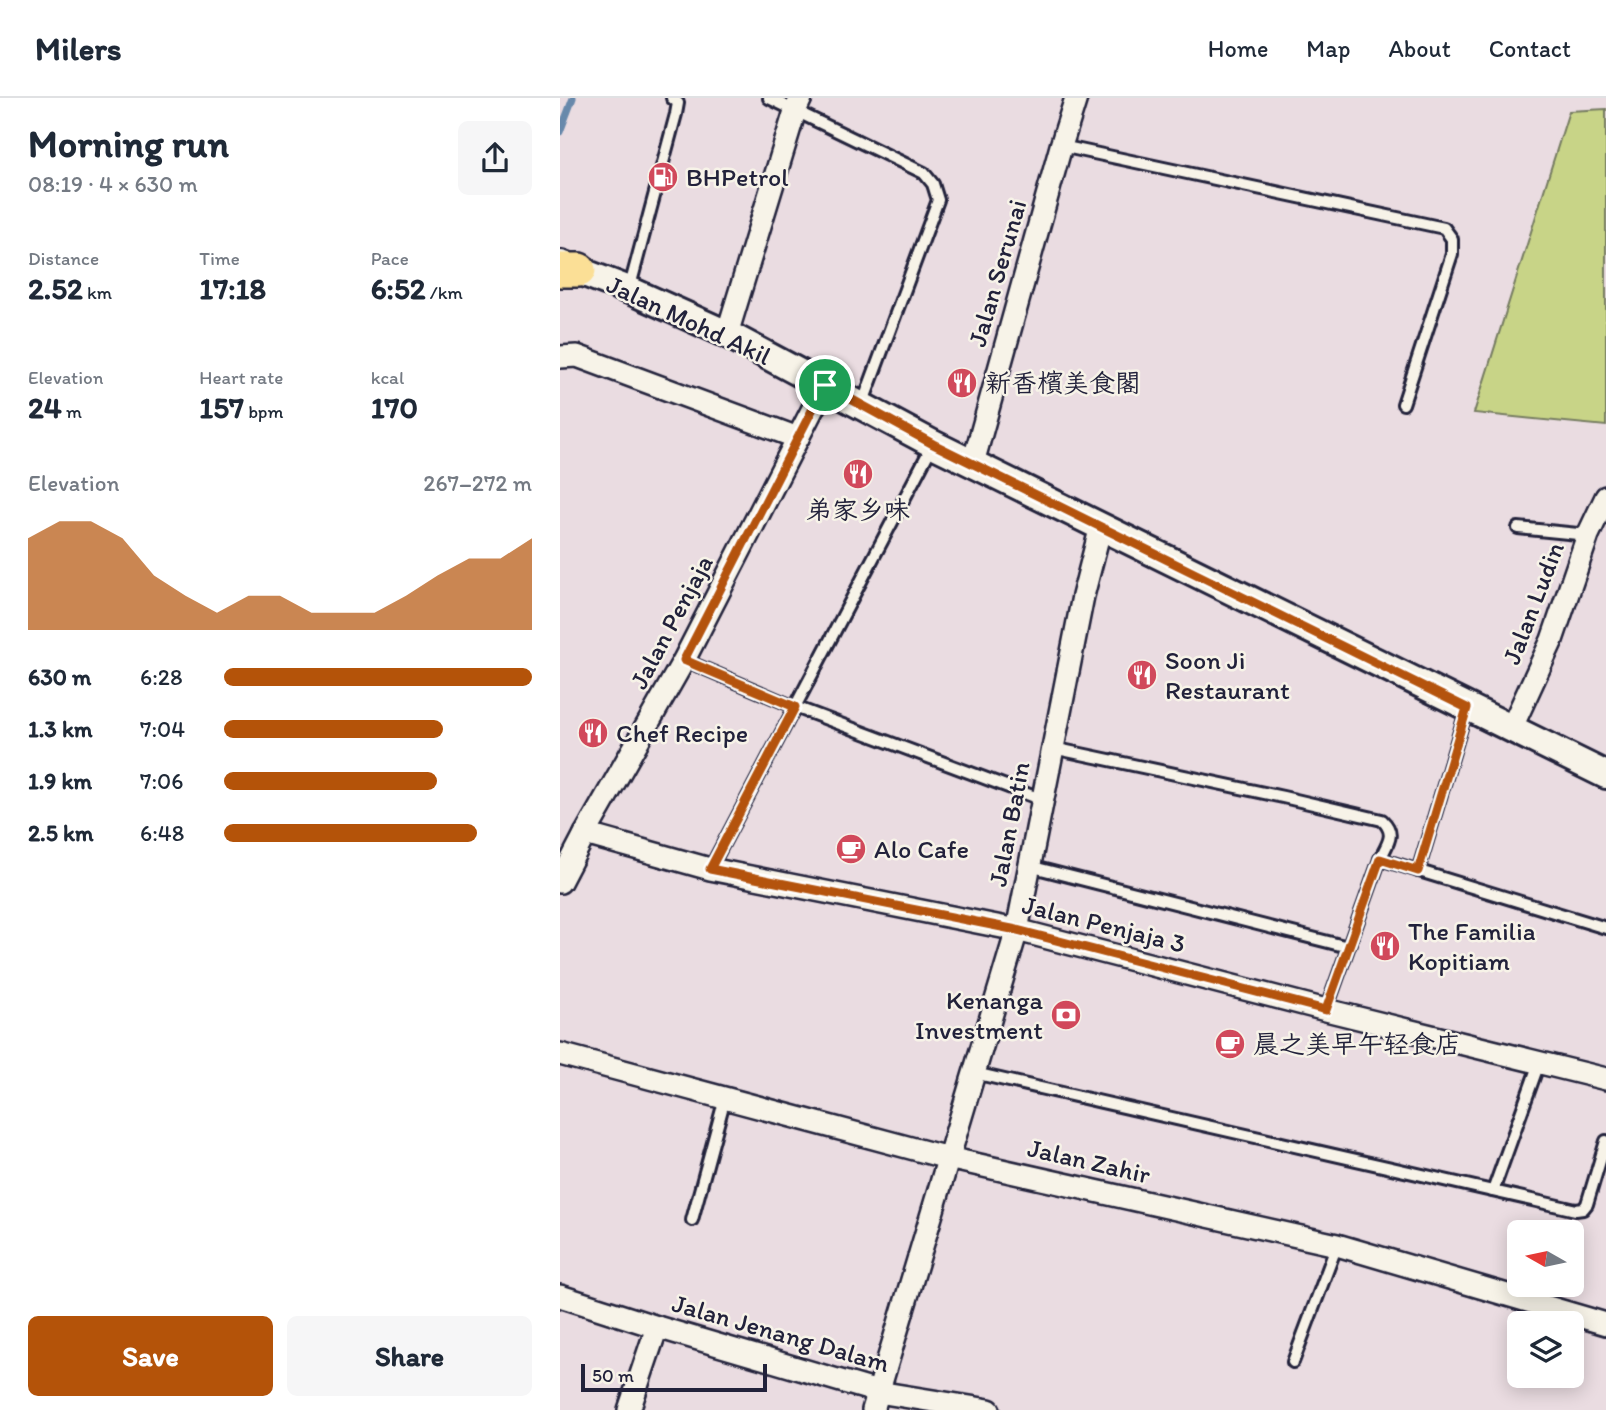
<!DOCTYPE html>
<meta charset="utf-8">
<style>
:root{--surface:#fff;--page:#f6f6f7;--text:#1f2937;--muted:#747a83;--line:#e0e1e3;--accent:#b45309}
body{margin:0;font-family:Itim,"LXGW WenKai TC",sans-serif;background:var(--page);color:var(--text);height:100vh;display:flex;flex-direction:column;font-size:26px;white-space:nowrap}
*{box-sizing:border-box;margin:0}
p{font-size:23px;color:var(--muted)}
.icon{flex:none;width:38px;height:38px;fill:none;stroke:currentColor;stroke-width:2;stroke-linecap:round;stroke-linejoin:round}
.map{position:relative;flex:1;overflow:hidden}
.side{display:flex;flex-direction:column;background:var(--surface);width:560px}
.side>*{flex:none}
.needle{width:46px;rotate:279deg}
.fabs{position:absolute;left:947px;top:1122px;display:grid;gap:14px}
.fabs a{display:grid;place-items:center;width:77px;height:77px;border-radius:10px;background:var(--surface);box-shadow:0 4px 18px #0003;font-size:35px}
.scale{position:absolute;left:21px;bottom:18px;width:186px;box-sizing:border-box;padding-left:7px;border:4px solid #22223b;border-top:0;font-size:19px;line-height:24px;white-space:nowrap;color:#22223b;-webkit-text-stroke:5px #f7f3e8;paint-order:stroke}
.pin{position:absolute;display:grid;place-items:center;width:60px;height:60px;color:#fff;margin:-30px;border:4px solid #fff;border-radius:50%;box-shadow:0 2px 7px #0007}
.round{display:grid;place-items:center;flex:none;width:74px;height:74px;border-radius:10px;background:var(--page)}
.overview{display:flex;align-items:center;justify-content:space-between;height:119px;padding:0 28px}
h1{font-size:38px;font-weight:700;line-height:52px}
.stats{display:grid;grid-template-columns:repeat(3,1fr);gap:10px;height:119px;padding:7px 28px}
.stats div{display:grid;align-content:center}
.stats b{font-size:30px;font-weight:700}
.stats small{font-size:19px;font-weight:400}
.stats p{font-size:19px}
.chart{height:196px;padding:14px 28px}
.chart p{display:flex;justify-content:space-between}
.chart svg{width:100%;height:126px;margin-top:7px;fill:var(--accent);opacity:.7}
.cta{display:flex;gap:14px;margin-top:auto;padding:14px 28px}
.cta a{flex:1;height:80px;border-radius:10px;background:var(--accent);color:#fff;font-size:28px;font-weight:700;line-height:80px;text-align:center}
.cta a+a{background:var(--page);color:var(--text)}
ul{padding:0 28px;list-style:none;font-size:23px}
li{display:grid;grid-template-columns:112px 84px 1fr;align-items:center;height:52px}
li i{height:18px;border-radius:9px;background:var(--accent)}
header{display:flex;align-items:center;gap:42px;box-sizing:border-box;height:98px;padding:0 35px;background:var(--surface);border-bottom:2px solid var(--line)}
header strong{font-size:33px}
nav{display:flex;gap:38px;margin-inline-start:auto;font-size:24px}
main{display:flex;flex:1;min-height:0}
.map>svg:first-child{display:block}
.green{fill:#c8d487;stroke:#757b61;stroke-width:2}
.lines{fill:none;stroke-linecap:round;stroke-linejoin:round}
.stream{stroke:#6889ab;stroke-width:7}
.service-casing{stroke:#22223b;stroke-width:16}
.minor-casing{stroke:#22223b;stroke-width:26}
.tertiary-casing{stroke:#22223b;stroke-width:32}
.primary-casing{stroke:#22223b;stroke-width:38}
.service{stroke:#f7f3e8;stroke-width:10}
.minor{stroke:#f7f3e8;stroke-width:21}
.tertiary{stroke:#f7f3e8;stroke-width:26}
.primary{stroke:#fbdf96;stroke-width:33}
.route-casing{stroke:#fff;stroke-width:14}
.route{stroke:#b45309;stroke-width:9}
.labels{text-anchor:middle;stroke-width:5;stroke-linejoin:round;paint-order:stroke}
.poi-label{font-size:26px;fill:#22223b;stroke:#f7f3e8;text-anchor:start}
.street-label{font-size:26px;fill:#22223b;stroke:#f7f3e8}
</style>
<header>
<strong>Milers</strong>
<nav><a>Home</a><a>Map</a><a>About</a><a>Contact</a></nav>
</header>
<main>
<section class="side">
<div class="overview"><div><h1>Morning run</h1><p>08:19 · 4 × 630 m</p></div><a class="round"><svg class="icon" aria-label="share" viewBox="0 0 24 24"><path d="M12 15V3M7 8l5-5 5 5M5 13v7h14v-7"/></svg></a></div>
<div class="stats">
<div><p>Distance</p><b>2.52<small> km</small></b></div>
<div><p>Time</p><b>17:18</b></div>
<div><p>Pace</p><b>6:52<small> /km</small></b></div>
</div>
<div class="stats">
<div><p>Elevation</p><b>24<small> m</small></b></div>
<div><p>Heart rate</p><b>157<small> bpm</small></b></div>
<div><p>kcal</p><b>170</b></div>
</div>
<div class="chart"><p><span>Elevation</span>267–272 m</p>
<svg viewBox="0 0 160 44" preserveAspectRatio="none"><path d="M0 44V12L10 6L20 6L30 12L40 25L50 32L60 38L70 32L80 32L90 38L100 38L110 38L120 32L130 25L140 19L150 19L160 12V44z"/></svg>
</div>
<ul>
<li><b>630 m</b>6:28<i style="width:100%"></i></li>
<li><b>1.3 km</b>7:04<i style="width:71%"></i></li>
<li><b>1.9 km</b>7:06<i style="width:69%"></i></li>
<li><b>2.5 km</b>6:48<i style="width:82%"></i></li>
</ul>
<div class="cta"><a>Save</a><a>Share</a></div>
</section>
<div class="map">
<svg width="1046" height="1312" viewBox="0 0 1046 1312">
<rect width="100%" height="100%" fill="#eadce1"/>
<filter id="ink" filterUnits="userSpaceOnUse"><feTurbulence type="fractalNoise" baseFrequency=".0143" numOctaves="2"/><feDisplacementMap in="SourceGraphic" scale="14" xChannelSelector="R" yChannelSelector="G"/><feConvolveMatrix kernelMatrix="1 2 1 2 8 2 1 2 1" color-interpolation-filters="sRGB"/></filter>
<g filter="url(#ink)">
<!-- green -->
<polygon class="green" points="1046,11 1046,328 914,315 1009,13"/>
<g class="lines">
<!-- stream -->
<polyline class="stream" points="0,34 13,0"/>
<!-- service casing -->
<g class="service-casing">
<g id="service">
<polyline points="209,0 364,75 373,86 378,102 302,307"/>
<polyline points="501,48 884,130 892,141 892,156 843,306"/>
<polyline points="69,192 116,16 118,5 112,0"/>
<polyline points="958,430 1028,437"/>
<polyline points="124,562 235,609 483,702"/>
<path d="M493 650 723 699 822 722C837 736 827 746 820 761L766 912"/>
<polyline points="820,761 1046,830"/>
<polyline points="469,768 788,849"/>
<polyline points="150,771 373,346"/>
<polyline points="858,773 907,610"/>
<polyline points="414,975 1016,1112 1023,1111 1027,1106 1046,1043"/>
<polyline points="933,1093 979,965"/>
<polyline points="132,1122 165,1000"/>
<polyline points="733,1264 777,1147"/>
</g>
</g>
<!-- minor casing -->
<g class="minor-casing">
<g id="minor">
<polyline points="167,236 235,13 241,0"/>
<polyline points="0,259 17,258 238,340"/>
<polyline points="413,365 501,48 516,0"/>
<polyline points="951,631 992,542 1028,437 1046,399"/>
<polyline points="25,736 150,771 457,832 766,912 1046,981"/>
<polyline points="0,784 25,736 124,562 265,287"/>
<polyline points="0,956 388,1060 777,1147 1046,1226"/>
<polyline points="0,1198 97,1229 318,1294 429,1312"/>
<polyline points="69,1312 97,1229"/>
<polyline points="313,1312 457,832 523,498 541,428"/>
</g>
</g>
<!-- tertiary casing -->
<g class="tertiary-casing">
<polyline id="tertiary" points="1,166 69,192 167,236 373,346 1046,677"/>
</g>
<!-- primary casing -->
<g class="primary-casing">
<polyline id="primary" points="0,172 19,172"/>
</g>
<!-- service -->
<use href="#service" class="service"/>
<!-- minor -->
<use href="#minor" class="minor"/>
<!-- tertiary -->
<use href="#tertiary" class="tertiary"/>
<!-- primary -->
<use href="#primary" class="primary"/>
</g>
</g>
<g class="lines" filter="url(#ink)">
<!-- route casing -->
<g class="route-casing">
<polygon id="route" points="265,287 373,346 907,610 858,773 820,761 766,912 457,832 150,771 235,609 124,562"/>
</g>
<!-- route -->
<use href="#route" class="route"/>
</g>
<!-- icons -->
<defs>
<g id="fuel-disc" transform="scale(1.575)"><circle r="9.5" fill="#d1495b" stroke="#f7f3e8"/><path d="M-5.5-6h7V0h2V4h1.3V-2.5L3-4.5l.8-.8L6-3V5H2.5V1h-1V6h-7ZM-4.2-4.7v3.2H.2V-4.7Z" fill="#fff"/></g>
<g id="restaurant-disc" transform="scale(1.575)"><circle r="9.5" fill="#d1495b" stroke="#f7f3e8"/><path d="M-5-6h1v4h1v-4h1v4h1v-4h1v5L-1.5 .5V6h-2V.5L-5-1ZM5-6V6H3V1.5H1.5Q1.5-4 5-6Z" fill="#fff"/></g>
<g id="cafe-disc" transform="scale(1.575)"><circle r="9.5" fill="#d1495b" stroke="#f7f3e8"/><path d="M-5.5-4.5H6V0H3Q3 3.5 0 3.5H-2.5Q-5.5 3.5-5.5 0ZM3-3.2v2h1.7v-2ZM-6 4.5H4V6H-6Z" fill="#fff"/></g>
<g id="bank-disc" transform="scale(1.575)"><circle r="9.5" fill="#d1495b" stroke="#f7f3e8"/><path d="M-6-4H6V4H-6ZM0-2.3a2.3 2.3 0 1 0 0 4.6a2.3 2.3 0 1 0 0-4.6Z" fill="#fff"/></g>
</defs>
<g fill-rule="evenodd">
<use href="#fuel-disc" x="103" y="79"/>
<use href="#restaurant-disc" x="402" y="285"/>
<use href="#restaurant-disc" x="298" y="376"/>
<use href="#restaurant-disc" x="582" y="577"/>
<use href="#restaurant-disc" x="33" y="635"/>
<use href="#cafe-disc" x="291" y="751"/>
<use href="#restaurant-disc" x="825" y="848"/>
<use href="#bank-disc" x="506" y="917"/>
<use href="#cafe-disc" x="670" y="946"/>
</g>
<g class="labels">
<!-- poi labels -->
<g class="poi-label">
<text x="126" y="88">BHPetrol</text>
<text x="425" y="294">新香檳美食閣</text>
<text x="298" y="421" text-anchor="middle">弟家乡味</text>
<text x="605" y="571">Soon Ji<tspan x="605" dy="30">Restaurant</tspan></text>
<text x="56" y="644">Chef Recipe</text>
<text x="314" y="760">Alo Cafe</text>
<text x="848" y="842">The Familia<tspan x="848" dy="30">Kopitiam</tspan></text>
<text x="483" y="911" text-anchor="end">Kenanga<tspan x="483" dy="30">Investment</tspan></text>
<text x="693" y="955">晨之美早午轻食店</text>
</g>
<!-- street labels -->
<g class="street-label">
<text transform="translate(437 175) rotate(-74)" y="9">Jalan Serunai</text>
<text transform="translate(129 222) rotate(25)" y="9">Jalan Mohd Akil</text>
<text transform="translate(973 505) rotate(-69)" y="9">Jalan Ludin</text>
<text transform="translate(111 524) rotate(-62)" y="9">Jalan Penjaja</text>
<text transform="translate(449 726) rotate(-79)" y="9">Jalan Batin</text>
<text transform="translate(544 826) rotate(14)" y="9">Jalan Penjaja 3</text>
<text transform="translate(529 1063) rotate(13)" y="9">Jalan Zahir</text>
<text transform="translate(221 1235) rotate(16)" y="9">Jalan Jenang Dalam</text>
</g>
</g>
</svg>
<div class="fabs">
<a><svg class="needle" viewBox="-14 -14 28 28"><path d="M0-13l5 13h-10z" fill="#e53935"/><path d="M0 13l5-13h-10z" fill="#747a83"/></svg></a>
<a><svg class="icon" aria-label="layers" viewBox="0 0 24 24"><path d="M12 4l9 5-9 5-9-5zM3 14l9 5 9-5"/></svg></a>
</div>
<div class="scale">50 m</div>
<div class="pin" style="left:265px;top:287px;background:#1e9e55"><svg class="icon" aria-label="arrive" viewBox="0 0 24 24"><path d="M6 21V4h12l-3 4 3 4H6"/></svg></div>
</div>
</main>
